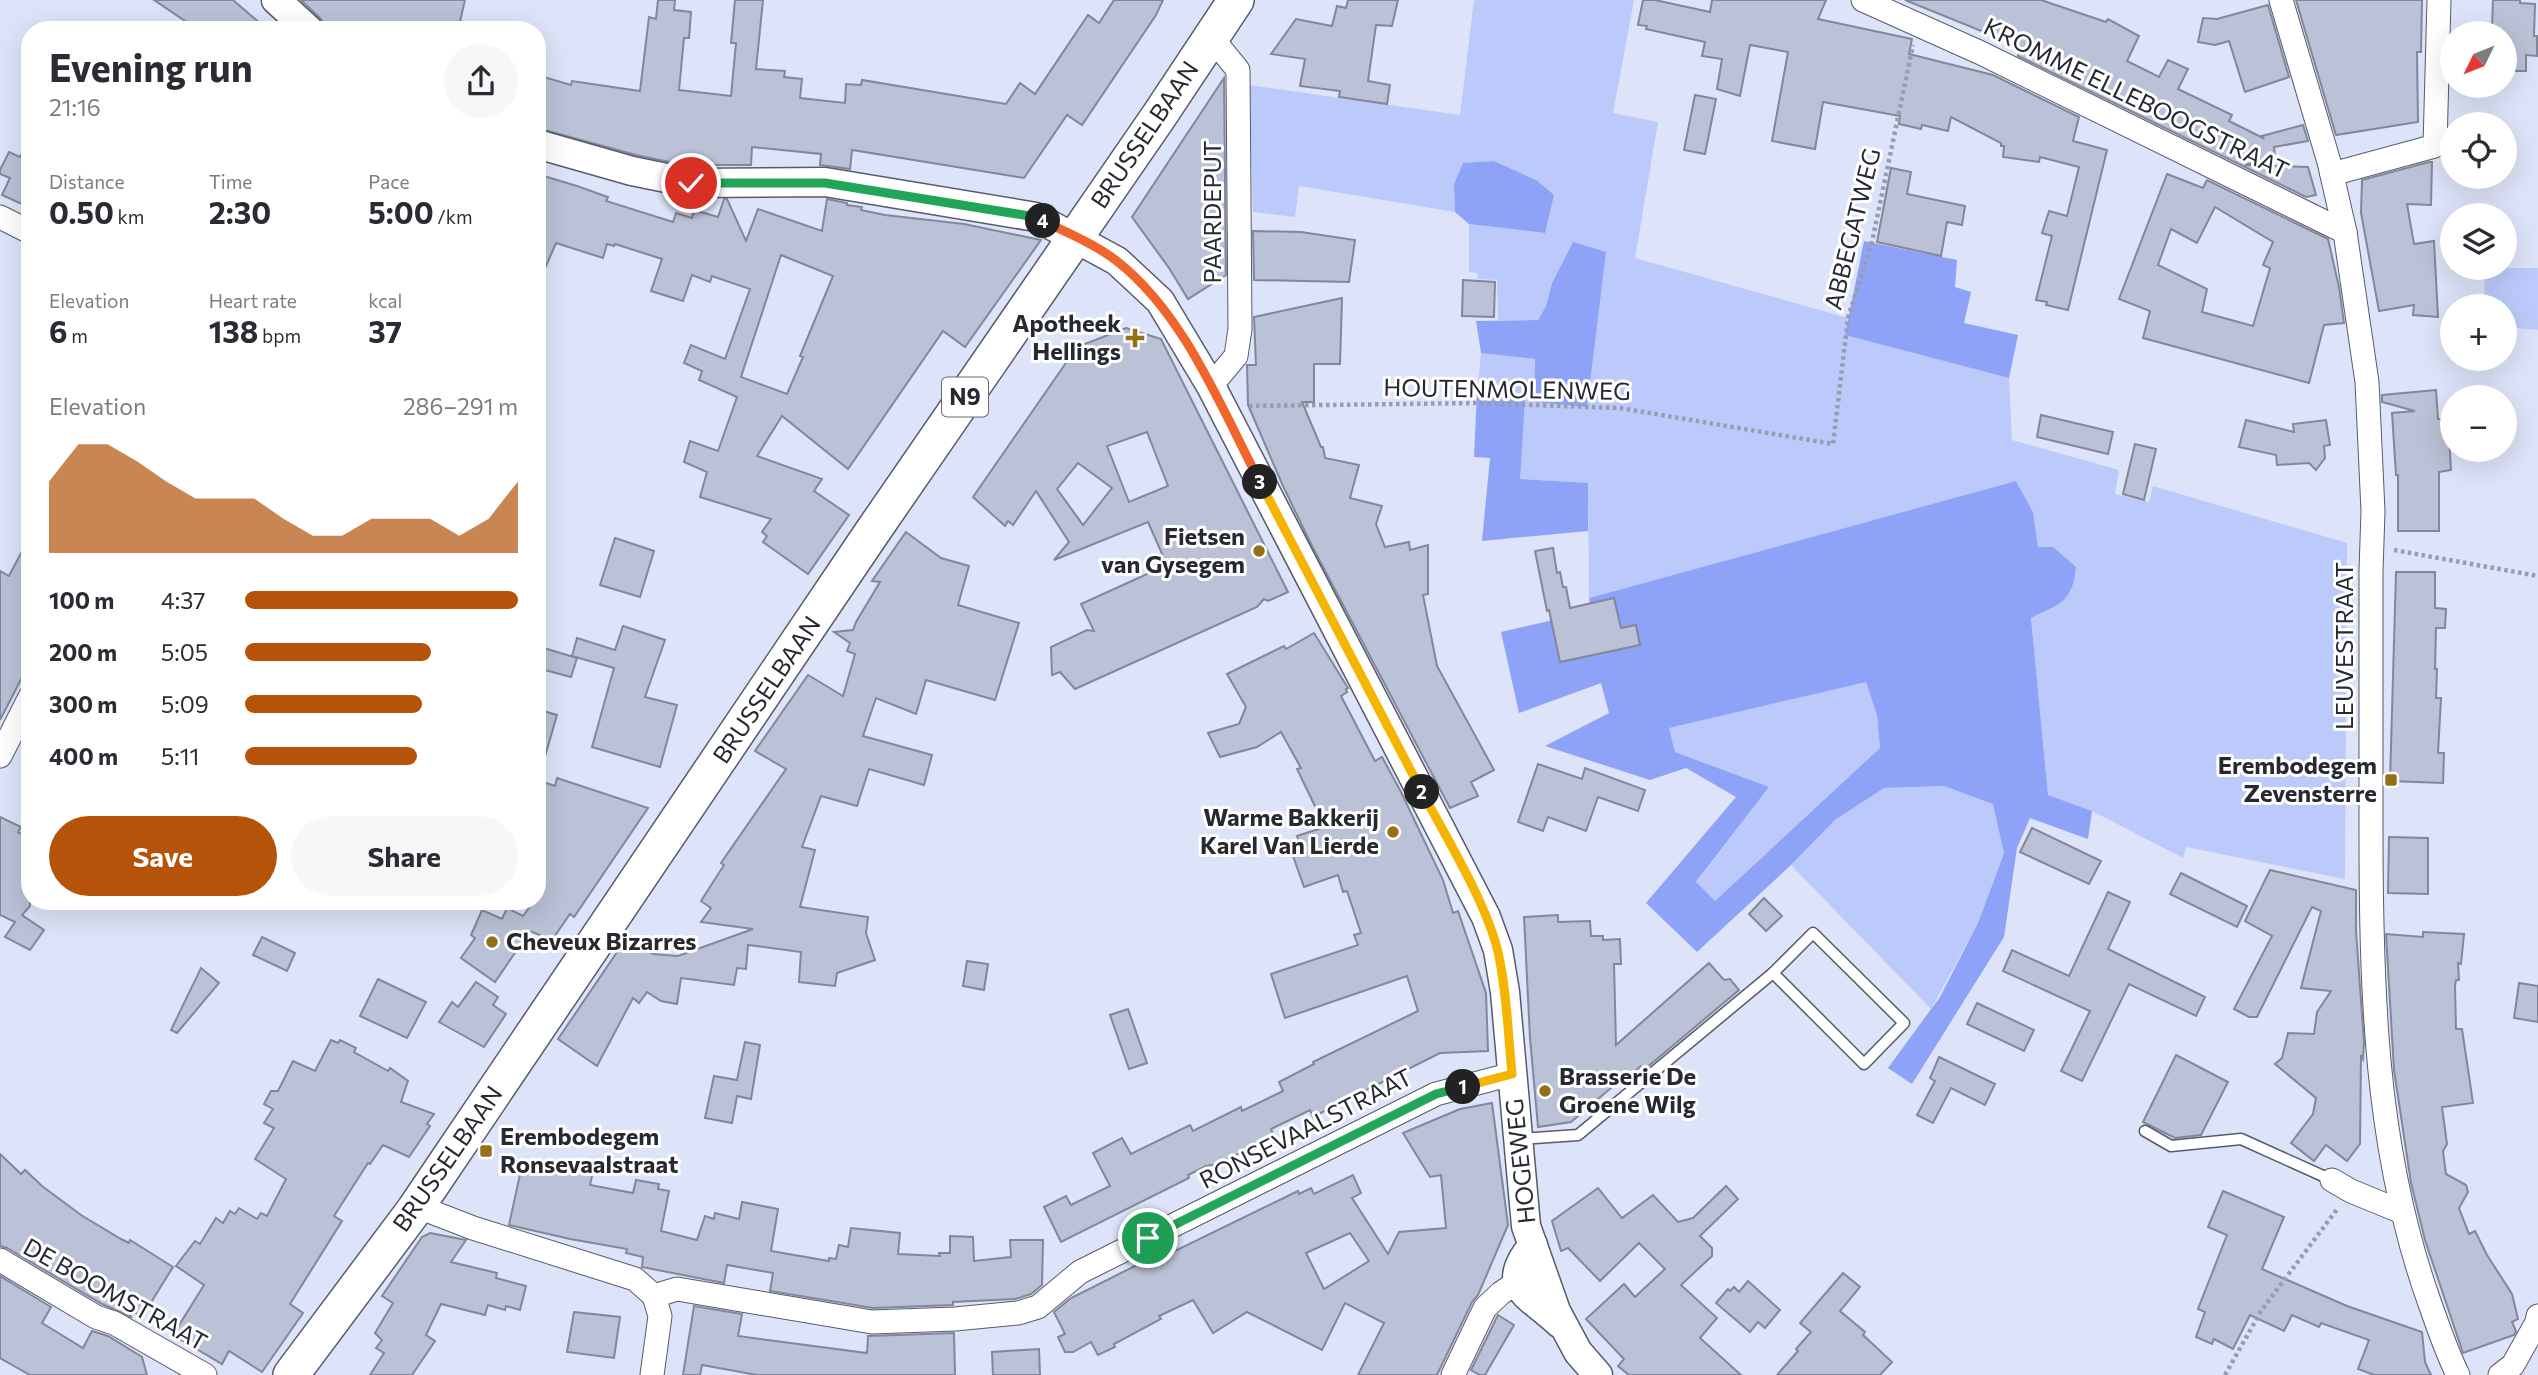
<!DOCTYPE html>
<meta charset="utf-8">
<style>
:root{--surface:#fff;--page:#f7f7f7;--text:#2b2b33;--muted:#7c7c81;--accent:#b45309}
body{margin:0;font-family:Commissioner,sans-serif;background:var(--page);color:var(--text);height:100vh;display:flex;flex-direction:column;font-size:26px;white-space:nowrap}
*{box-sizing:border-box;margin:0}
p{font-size:23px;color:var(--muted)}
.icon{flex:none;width:38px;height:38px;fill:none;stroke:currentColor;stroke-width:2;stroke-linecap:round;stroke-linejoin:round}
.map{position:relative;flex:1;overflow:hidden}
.sheet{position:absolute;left:21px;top:21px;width:525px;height:889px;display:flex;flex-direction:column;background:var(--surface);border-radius:28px;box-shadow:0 7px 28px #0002}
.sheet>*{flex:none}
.needle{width:46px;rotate:227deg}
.controls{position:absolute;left:2440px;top:21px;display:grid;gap:14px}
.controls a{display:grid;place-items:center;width:77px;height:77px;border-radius:50%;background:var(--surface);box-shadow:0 7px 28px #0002;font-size:35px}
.pin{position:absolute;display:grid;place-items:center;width:60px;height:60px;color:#fff;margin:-30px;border:4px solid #fff;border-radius:50%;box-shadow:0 2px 7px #0007}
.km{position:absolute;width:35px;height:35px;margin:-18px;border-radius:50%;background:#222;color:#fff;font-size:19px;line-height:35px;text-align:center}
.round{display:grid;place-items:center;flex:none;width:74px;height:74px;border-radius:37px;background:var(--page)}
.headline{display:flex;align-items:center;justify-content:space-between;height:119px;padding:0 28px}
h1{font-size:38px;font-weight:700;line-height:52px}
.metrics{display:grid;grid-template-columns:repeat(3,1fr);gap:10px;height:119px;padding:7px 28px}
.metrics div{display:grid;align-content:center}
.metrics b{font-size:30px;font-weight:700}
.metrics small{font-size:19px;font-weight:400}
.metrics p{font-size:19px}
.chart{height:196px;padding:14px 28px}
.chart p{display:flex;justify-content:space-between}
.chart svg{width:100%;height:126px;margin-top:7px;fill:var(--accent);opacity:.7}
.button{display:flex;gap:14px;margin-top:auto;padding:14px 28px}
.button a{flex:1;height:80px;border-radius:42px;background:var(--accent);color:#fff;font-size:28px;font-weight:700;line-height:80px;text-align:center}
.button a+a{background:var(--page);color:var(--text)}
ul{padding:0 28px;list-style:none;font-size:23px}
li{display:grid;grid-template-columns:112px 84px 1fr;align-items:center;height:52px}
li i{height:18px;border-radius:9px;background:var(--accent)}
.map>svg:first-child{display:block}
.green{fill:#bccafb}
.forest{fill:#8ea2f7;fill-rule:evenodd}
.building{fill:#bbc1d6;stroke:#82879a;stroke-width:2;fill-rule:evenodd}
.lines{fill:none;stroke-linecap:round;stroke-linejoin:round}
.service-casing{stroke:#565c6d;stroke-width:13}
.minor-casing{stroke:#565c6d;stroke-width:25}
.tertiary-casing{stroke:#565c6d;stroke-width:31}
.primary-casing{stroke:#565c6d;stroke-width:38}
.path{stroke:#989dad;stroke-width:4.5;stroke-dasharray:3.5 3.5;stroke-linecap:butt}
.service{stroke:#fff;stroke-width:10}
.minor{stroke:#fff;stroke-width:23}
.tertiary{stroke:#fff;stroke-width:28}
.primary{stroke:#fff;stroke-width:35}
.split-1-casing{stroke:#fff;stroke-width:14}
.split-2-casing{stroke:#fff;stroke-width:14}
.split-3-casing{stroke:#fff;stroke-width:14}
.split-4-casing{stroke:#fff;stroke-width:14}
.split-5-casing{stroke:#fff;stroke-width:14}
.split-1{stroke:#22a559;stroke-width:9}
.split-2{stroke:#f5b400;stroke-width:9}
.split-3{stroke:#f5b400;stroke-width:9}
.split-4{stroke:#f0652b;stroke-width:9}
.split-5{stroke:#22a559;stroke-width:9}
.poi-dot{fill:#947119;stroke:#fff;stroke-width:2.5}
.labels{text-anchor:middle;stroke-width:6;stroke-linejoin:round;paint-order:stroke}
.shield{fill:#fff;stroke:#67696e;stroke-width:2}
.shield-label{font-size:23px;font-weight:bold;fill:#262930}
.street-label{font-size:24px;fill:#262930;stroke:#fff}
.poi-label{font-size:24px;font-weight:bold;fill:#262930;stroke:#fff;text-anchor:end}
</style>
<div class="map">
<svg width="2538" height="1375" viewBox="0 0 2538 1375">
<rect width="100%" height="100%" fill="#dde3f8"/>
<!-- green -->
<g class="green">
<path d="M1474 0H1634L1613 113 1658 122 1635 258 1848 318 1846 335 2009 378 2012 440 2119 470 2115 494 2149 502 2153 486 2347 543 2345 879 2186 847 2183 858 2092 811 2048 795 2031 618C2060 604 2073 602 2076 567L2038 547 2033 512 2016 481 1589 598 1588 483 1519 479 1525 399 1477 393 1481 353 1535 359 1534 402 1587 407 1573 242 1552 283 1546 306 1538 320H1498L1497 280 1478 279 1477 273 1469 272V224L1544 233 1536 180 1494 161 1463 163 1454 184 1455 212 1299 186 1295 217 1253 212 1249 85 1460 115Z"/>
<polygon points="2485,268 2538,268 2538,330 2504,327 2504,306 2484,306"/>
<polygon points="1866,681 1877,715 1880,748 1715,901 1696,883 1769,787 1675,752 1669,728"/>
<polygon points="1944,786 1994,804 2004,852 1978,923 1931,1009 1791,865 1835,820 1884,788"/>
</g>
<!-- forest -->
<g class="forest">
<polygon points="1494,161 1536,180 1554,195 1545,233 1469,224 1455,212 1454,184 1463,163"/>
<polygon points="1864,241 1957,260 1955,287 1971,292 1964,323 2018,335 2009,378 1845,335"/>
<polygon points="1573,242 1606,252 1587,407 1534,402 1535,359 1481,353 1476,321 1538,320 1546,306 1552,283"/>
<polygon points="1477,393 1525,399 1520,479 1588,483 1588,531 1482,541 1490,458 1474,457"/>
<path d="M2016 481 2033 512 2038 547H2053L2076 567C2073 602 2060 604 2031 618L2048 795 2092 811 2088 839 2030 818 2017 848 2004 937 1912 1084 1888 1068 1940 997 1978 923 2004 853 1993 804 1944 786 1884 788 1835 820 1791 865 1697 952 1646 903 1736 797 1686 768 1650 780 1545 746 1609 713 1601 683 1519 713 1501 632 1591 611 1589 598ZM1866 682 1877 715 1880 748 1715 901 1696 882 1769 787 1675 752 1669 728Z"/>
</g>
<!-- building -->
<g class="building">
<polygon points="154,0 233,0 268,30 179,30 185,21"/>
<polygon points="301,0 465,0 458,30 329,30 320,18"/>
<polygon points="658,0 675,0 674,10 691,12 689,38 684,38 679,90 731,96 736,43 731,43 735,0 763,0 756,69 785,71 784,77 802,79 800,98 845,103 846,84 861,85 862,80 1006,104 1020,83 1035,94 1088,15 1099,23 1114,0 1163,0 1156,15 1082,125 1067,115 1024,178 852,150 850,169 820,165 821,154 752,147 751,165 684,165 636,155 537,128 537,75 571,85 572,81 640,91 649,17 656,19"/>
<polygon points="1348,0 1398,0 1392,26 1376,25 1368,81 1390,85 1387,104 1339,97 1340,91 1300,86 1305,59 1271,54 1296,19 1332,26 1337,6 1346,8"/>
<polygon points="1643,0 1655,0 1710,12 1712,0 1826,0 1818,19 1912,39 1909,54 1993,75 2079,117 2073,141 2107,150 2068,310 2046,305 2047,302 2036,300 2052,236 2042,233 2049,211 2067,216 2079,167 2040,157 2039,162 2003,157 2004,146 2001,146 2001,143 1951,117 1948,131 1922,125 1921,129 1899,124 1900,116 1823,102 1815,149 1772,141 1788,52 1750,45 1740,96 1717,89 1722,59 1702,56 1705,42 1646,29 1647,26 1638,25"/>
<polygon points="1905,0 2041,0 2106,22 2108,19 2139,36 2127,61 2159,77 2168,60 2188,69 2178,89 2232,115 2229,121 2263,138 2262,136 2303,125 2308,141 2274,147 2275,156 2245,165 2308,167 2316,195 2306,197 2018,56 2021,47"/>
<polygon points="2296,0 2422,0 2421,52 2417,52 2418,122 2336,135"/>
<polygon points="2493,0 2520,0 2520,3 2535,4 2534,36 2537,36 2537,56 2526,55 2526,71 2504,71 2504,33 2496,33 2496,28 2492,28"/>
<polygon points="2268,5 2289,77 2245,92 2229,41 2215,45 2198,42 2203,18 2217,19"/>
<polygon points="1224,78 1226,275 1188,299 1169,268 1132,217"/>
<polygon points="1695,95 1716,99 1705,154 1684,150"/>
<polygon points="30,137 30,193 24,205 2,195 10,178 0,174 0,170 9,152 20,157"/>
<polygon points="2429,162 2432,162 2431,205 2407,204 2414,244 2434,241 2438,317 2413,315 2414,305 2379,311 2361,213 2362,180"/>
<polygon points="1891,168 1911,172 1907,194 1965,206 1962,225 1947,222 1941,256 1877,242"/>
<path d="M537 174 577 186 608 197 606 201 673 222 676 213 692 218 694 210 718 217 724 199H727L746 241 758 209 822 231 827 199 847 203V205L862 207 861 210 885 215 964 224 1041 240 965 347 943 331 848 469 782 416 757 456 822 479 814 491 849 515 808 574 763 542 767 536 762 532 771 519 700 497 707 472 684 462 690 441 718 451 737 397 699 380 702 371 684 363 691 345 725 359 750 289 712 276 710 282 692 275 683 301 651 291 662 259 615 244 614 246 607 244 603 258 556 243 537 287ZM781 255 833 276 800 356 803 357 787 394 741 377Z"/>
<path d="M2167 174 2203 188 2207 180 2328 239 2339 287 2344 323 2324 325 2309 383 2143 338 2150 311 2119 299ZM2215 207 2273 242 2263 265 2270 268 2253 326 2202 312 2207 289 2158 265 2171 229 2197 243Z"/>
<polygon points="1253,231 1301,232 1355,240 1349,282 1254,280"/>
<polygon points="1463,280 1495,282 1494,317 1462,316"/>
<polygon points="1342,298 1340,364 1314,364 1314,402 1302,402 1321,447 1323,447 1325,458 1359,465 1350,498 1382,506 1376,524 1385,547 1409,542 1410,550 1428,545 1428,594 1423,595 1437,666 1494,770 1471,782 1478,796 1450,808 1312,546 1283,486 1248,405 1247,365 1256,365 1254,317"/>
<path d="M1126 328 1161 339 1288 592 1268 601 1264 599 1257 607 1075 689 1060 672 1052 675 1051 647 1087 630 1094 631 1081 604 1167 565 1148 522 1054 560 1069 542 1036 491 1013 525 1008 521 1005 526 973 497 1077 347ZM1147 432 1168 486 1129 502 1107 446ZM1078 463 1112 488 1083 525 1057 489Z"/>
<polygon points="2436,390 2438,419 2448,420 2451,470 2439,472 2439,531 2398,531 2398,475 2396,475 2392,413 2415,411 2382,402 2382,395"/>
<polygon points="2041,415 2113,432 2108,454 2037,437"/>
<polygon points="2246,420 2294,432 2293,424 2326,420 2330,445 2324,446 2325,458 2316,470 2309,463 2277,465 2276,455 2239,447"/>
<polygon points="2135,444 2156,449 2144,500 2123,494"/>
<polygon points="906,532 941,558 969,566 958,605 1019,623 995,700 926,680 916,714 876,698 863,736 932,755 924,785 869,769 857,806 821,796 802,847 815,850 800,907 868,917 866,933 875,960 837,973 835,986 799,982 801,952 748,945 746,969 737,968 734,985 681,978 677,1004 661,1001 647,992 639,1003 633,998 597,1066 558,1039 628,936 653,954 678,956 753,929 701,922 711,908 701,901 724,865 721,863 786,769 755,751 808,675 843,696 855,654 847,651 850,643 834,632 853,630 856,622 880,582 872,581"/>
<polygon points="30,536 30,662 0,720 0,571 9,576"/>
<polygon points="615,538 654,551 640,597 600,585"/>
<polygon points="1553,548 1557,573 1560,572 1563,587 1566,587 1570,608 1614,598 1621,628 1636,625 1640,645 1560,662 1549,610 1547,611 1535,551"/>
<polygon points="2396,572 2435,572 2435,608 2446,609 2445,628 2436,628 2435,669 2437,669 2436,698 2441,698 2438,753 2444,753 2443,783 2390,781"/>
<polygon points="623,626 665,640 645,697 677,705 660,767 592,747 614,668 572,656 577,638 615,650"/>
<polygon points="1314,633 1348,688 1346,689 1347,692 1341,696 1375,761 1382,757 1401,792 1443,880 1453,913 1458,911 1486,993 1488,1051 1440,1053 1313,1117 1310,1110 1271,1129 1274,1136 1218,1164 1206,1166 1188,1175 1189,1178 1061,1242 1044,1207 1066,1196 1071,1205 1110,1186 1093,1153 1122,1138 1131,1154 1190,1125 1193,1131 1241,1107 1242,1111 1283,1091 1279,1082 1314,1064 1313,1062 1418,1011 1407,976 1285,1018 1271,974 1358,945 1354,935 1361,933 1347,891 1343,892 1338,875 1304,887 1293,856 1303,853 1297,836 1325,827 1297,769 1301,768 1281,732 1257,747 1220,757 1208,733 1239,724 1246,707 1227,674 1284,646 1286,649"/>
<polygon points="537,646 577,658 571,677 537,668"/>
<polygon points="537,709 557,715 542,767 537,766"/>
<polygon points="1538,764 1582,779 1585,768 1645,790 1638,811 1598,797 1586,831 1548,817 1543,831 1518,822"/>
<polygon points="557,778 648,808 574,917 570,914 552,940 530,931 495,982 461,958 475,938 471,935 482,910 502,919 507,908 523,916 534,901 537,901 537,780 555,786"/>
<polygon points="0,817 21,827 18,832 30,838 30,906 22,915 44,930 30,950 5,937 15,922 0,915"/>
<polygon points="2032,828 2101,861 2089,884 2020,852"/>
<polygon points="2389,837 2428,838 2428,894 2388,893"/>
<polygon points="2270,870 2356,890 2356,931 2364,1042 2363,1059 2361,1055 2360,1144 2347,1161 2326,1145 2314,1161 2291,1143 2313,1114 2316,1098 2275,1064 2282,1058 2288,1033 2314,1034 2317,1012 2331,991 2301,988 2321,911 2312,907 2257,1017 2249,1017 2234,1009 2272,936 2245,921"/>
<polygon points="2181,873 2247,906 2237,927 2170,894"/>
<polygon points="2108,892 2130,902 2108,949 2205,997 2196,1016 2129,984 2082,1081 2061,1071 2090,1011 2003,971 2012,950 2069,976"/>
<polygon points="1764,898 1782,916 1766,931 1749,914"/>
<polygon points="1558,915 1558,922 1590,921 1591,936 1603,936 1603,940 1620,939 1621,964 1614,964 1616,1045 1709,963 1724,980 1730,979 1739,990 1645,1069 1641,1066 1620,1084 1618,1082 1571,1122 1538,1127 1530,1038 1524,917"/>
<polygon points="2423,932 2464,934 2461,964 2458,963 2459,980 2456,980 2455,986 2456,1029 2462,1029 2473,1103 2442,1107 2447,1144 2443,1151 2446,1174 2466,1185 2468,1192 2459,1208 2469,1234 2475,1231 2487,1255 2512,1294 2518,1319 2512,1322 2516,1331 2514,1335 2463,1353 2425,1240 2411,1183 2394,1070 2386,934 2423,937"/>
<polygon points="262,937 295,953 287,971 253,955"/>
<polygon points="967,961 988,964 984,990 963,986"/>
<polygon points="201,968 219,983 177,1033 171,1030"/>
<polygon points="378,979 426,1002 407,1038 360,1016"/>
<polygon points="476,982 498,997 493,1005 506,1014 484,1047 439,1022 452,1002 458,1007"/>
<polygon points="2519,983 2538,986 2538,1022 2514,1018"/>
<polygon points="1977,1003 2034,1030 2024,1051 1967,1024"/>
<polygon points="1128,1009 1147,1063 1129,1069 1110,1015"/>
<polygon points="331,1040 338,1043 340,1040 356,1048 354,1052 388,1071 390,1068 408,1081 401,1102 434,1114 427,1124 430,1126 409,1157 383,1145 370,1164 368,1163 334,1216 342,1221 290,1304 303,1313 262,1372 229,1351 222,1364 173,1335 204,1285 176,1266 195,1241 200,1244 216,1218 223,1223 230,1211 235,1214 239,1208 257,1219 261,1213 267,1216 286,1179 255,1159 274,1128 264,1123 273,1109 264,1104 271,1091 278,1091 293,1061 315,1071"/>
<polygon points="745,1042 760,1045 751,1099 737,1096 732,1123 705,1118 714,1076 737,1080"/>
<polygon points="2176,1055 2228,1082 2201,1135 2175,1138 2143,1122"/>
<polygon points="1939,1057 1995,1084 1985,1105 1951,1088 1933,1123 1917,1115 1935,1081 1930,1078"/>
<path d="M1492 1103 1508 1225 1478 1295 1472 1302 1437 1375H1358L1384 1323 1345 1303 1322 1350 1247 1312 1213 1333 1193 1300 1159 1316 1161 1319 1114 1344 1115 1347 1098 1355 1091 1342 1073 1352H1065L1058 1337 1065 1334 1054 1312 1071 1298 1171 1248 1173 1252 1298 1191 1299 1194 1311 1188 1314 1194 1353 1175 1361 1193 1352 1198 1388 1254 1399 1232 1446 1228 1441 1175 1430 1177 1403 1133 1460 1109ZM1350 1233 1369 1261 1324 1289 1306 1253Z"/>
<polygon points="0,1154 21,1174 25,1170 42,1186 81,1215 121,1239 129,1243 130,1240 173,1267 142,1317 129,1309 131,1317 102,1304 7,1248 0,1246"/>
<polygon points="570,1162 594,1167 590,1185 633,1193 636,1180 659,1184 658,1189 669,1191 661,1231 697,1240 705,1216 714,1219 715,1213 739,1219 742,1202 778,1209 771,1251 829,1261 829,1258 836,1259 839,1245 848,1247 851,1228 900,1233 898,1254 940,1256 939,1253 950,1253 950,1236 973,1237 974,1261 1011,1257 1010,1240 1043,1240 1042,1285 1031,1294 1015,1299 953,1302 953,1305 873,1308 770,1291 773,1273 727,1265 724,1283 642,1267 643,1257 626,1253 627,1249 570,1239 509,1225 522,1165 561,1174 562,1171 567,1172"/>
<polygon points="1726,1186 1738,1199 1700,1236 1712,1248 1712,1256 1681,1285 1717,1318 1700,1338 1741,1375 1629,1375 1618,1366 1624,1359 1586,1319 1624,1284 1635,1297 1665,1269 1639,1243 1600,1281 1568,1248 1561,1251 1552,1221 1598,1188 1622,1218 1653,1195 1678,1222 1693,1218"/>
<polygon points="2223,1191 2284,1217 2262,1269 2347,1306 2422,1332 2425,1362 2431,1375 2374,1375 2358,1369 2369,1340 2321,1323 2319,1327 2292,1315 2284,1331 2250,1315 2233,1349 2214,1339 2212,1344 2196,1337 2205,1312 2198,1309 2227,1235 2208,1227"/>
<polygon points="430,1233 466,1240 451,1262 497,1273 496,1278 526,1286 520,1310 506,1306 505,1310 488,1305 485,1315 441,1304 426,1335 435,1341 412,1375 370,1375 384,1353 376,1348 382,1340 375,1333 393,1303 382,1296 422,1237"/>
<polygon points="1843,1273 1860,1287 1840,1311 1865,1332 1863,1335 1892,1362 1880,1375 1777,1375 1798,1351 1796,1349 1811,1332 1800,1323"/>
<polygon points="0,1276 51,1307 42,1323 83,1348 92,1331 108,1336 142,1357 147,1375 30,1375 0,1358"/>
<polygon points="1748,1281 1780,1310 1765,1328 1758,1322 1750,1332 1716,1303 1728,1289 1730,1291 1734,1287 1739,1292"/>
<polygon points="694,1306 742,1314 738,1336 867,1353 868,1336 954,1333 955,1375 757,1375 702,1365 700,1375 683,1375"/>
<polygon points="574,1312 620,1317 614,1358 567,1352"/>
<polygon points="1498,1315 1514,1325 1485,1375 1480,1375 1471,1370"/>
<polygon points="1039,1349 1040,1375 993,1375 992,1352"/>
</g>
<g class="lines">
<!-- service casing -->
<g class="service-casing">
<g id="service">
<polygon points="1813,933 1904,1023 1864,1064 1773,973"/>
<polyline points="2145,1131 2171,1146 2241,1139 2332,1180"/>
<polyline points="1519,1139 1578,1135 1773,973"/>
</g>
</g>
<!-- minor casing -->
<g class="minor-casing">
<g id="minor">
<polyline points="1863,0 1981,53 2345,232"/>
<path d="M2281 0 2329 162 2345 232 2367 382 2373 511 2371 571C2371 657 2371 744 2371 830 2371 990 2375 1149 2429 1301 2438 1326 2446 1351 2458 1375"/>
<polyline points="2332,174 2435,146 2439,0"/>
<polyline points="0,217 30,232"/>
<polyline points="1211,386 1236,356 1240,329 1238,70 1211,37"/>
<polyline points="0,756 30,697"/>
<polyline points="2332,1180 2351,1191 2402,1212"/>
<polyline points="415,1209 429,1211 473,1228 635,1279 654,1296"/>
<polyline points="0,1260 96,1317 114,1323 205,1375"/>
<polyline points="654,1296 677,1289 872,1322 955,1319 1018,1313 1038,1307 1080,1272 1436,1094 1512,1074"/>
<polyline points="652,1375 660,1316 654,1296"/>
<polyline points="1453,1375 1485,1308 1501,1293 1516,1283"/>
<polyline points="2500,1375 2513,1365 2537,1322 2538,1316"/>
</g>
</g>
<!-- tertiary casing -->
<g class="tertiary-casing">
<g id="tertiary">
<polyline points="276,0 309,30"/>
<polyline points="537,144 632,171 691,183 825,182 1036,217 1117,261 1160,301 1211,386 1486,917 1498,950 1505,992 1526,1226 1556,1311 1578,1352 1598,1375"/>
<path d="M1533 1245C1497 1288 1529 1294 1559 1323"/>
</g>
</g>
<!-- primary casing -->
<g class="primary-casing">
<polyline id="primary" points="291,1375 415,1209 873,531 1159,116 1236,0"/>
</g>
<!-- path -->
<g class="path">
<polyline points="1249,406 1477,403 1620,408 1833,444 1848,318 1872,242 1913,45"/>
<polyline points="2394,550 2538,576"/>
<polyline points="2225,1375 2261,1311 2338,1208"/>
</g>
<!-- service -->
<use href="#service" class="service"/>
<!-- minor -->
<use href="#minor" class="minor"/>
<!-- tertiary -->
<use href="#tertiary" class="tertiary"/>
<!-- primary -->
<use href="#primary" class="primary"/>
</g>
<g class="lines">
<!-- split-1 casing -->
<g class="split-1-casing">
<polyline id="split-1" points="1148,1238 1436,1094 1463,1087"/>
</g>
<!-- split-2 casing -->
<g class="split-2-casing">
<path id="split-2" d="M1422 792C1447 839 1486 902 1498 952 1507 992 1508 1034 1512 1074L1463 1087"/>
</g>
<!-- split-3 casing -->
<g class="split-3-casing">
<polyline id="split-3" points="1260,482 1422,792"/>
</g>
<!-- split-4 casing -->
<g class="split-4-casing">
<path id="split-4" d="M1043 221C1068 233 1097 245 1118 262 1185 315 1221 408 1260 482"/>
</g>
<!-- split-5 casing -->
<g class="split-5-casing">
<polyline id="split-5" points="691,183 825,183 1036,217 1043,221"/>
</g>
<!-- split-1 -->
<use href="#split-1" class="split-1"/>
<!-- split-2 -->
<use href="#split-2" class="split-2"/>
<!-- split-3 -->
<use href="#split-3" class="split-3"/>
<!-- split-4 -->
<use href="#split-4" class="split-4"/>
<!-- split-5 -->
<use href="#split-5" class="split-5"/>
</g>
<!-- markers -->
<g class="poi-dot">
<path d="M1131.5 327.5h7v7h7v7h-7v7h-7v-7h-7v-7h7z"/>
<circle cx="1259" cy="551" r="7"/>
<rect x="2384" y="773" width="14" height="14" rx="3.5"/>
<circle cx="1393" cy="832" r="7"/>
<circle cx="492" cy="942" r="7"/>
<circle cx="1545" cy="1091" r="7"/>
<rect x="479" y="1144" width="14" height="14" rx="3.5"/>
</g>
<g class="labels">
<!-- shield labels -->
<rect class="shield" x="942" y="377.5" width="46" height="39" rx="5"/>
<g class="shield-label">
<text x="965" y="405">N9</text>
</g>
<!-- street labels -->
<g class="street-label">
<text transform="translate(2136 99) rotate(26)" y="8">KROMME ELLEBOOGSTRAAT</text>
<text transform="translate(1145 135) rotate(-56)" y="8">BRUSSELBAAN</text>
<text transform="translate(1213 212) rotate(-90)" y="8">PAARDEPUT</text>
<text transform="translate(1853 229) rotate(-76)" y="8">ABBEGATWEG</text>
<text transform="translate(1507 390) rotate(1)" y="8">HOUTENMOLENWEG</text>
<text transform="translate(2345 646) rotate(-90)" y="8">LEUVESTRAAT</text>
<text transform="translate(767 690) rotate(-56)" y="8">BRUSSELBAAN</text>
<text transform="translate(1306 1129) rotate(-27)" y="8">RONSEVAALSTRAAT</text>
<text transform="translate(448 1159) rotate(-55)" y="8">BRUSSELBAAN</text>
<text transform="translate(1521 1161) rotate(-96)" y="8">HOGEWEG</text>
<text transform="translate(115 1295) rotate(29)" y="8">DE BOOMSTRAAT</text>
</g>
<!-- poi labels -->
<g class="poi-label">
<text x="1121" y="332">Apotheek<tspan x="1121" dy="28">Hellings</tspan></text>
<text x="1245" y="545">Fietsen<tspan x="1245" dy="28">van Gysegem</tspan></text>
<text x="2377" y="774">Erembodegem<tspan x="2377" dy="28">Zevensterre</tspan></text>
<text x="1379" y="826">Warme Bakkerij<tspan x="1379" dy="28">Karel Van Lierde</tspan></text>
<text x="506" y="950" text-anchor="start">Cheveux Bizarres</text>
<text x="1559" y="1085" text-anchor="start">Brasserie De<tspan x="1559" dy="28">Groene Wilg</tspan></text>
<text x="500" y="1145" text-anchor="start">Erembodegem<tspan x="500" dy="28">Ronsevaalstraat</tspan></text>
</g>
</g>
</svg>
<div class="controls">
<a><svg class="needle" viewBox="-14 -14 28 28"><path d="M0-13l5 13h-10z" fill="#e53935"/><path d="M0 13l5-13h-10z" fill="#7c7c81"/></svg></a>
<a><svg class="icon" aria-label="locate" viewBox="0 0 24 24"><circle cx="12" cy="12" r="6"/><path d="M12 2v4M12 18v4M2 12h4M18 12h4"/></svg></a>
<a><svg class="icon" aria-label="layers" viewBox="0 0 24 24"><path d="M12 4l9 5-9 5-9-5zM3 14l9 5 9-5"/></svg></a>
<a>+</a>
<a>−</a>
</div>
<div class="pin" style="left:1148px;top:1238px;background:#1e9e55"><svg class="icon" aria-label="arrive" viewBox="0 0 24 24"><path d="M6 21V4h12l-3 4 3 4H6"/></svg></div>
<div class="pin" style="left:691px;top:183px;background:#d93025"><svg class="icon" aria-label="check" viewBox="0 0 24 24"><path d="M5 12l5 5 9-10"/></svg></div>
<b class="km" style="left:1463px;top:1087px">1</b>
<b class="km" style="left:1422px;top:792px">2</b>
<b class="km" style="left:1260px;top:482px">3</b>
<b class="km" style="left:1043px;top:221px">4</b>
<section class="sheet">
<div class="headline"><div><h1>Evening run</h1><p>21:16</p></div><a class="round"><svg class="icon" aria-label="share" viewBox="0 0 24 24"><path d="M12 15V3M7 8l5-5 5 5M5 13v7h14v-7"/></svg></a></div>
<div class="metrics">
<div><p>Distance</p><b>0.50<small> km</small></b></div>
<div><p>Time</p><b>2:30</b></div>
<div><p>Pace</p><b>5:00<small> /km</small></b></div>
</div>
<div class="metrics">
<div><p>Elevation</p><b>6<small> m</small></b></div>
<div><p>Heart rate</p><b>138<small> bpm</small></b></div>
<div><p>kcal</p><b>37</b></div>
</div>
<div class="chart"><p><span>Elevation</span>286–291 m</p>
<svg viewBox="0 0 160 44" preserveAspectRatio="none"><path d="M0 44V19L10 6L20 6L30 12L40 19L50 25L60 25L70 25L80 32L90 38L100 38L110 32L120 32L130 32L140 38L150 32L160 19V44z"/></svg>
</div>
<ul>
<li><b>100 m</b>4:37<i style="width:100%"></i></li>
<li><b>200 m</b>5:05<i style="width:68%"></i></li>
<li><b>300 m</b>5:09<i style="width:65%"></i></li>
<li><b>400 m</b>5:11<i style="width:63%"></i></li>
</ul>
<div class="button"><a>Save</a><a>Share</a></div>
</section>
</div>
